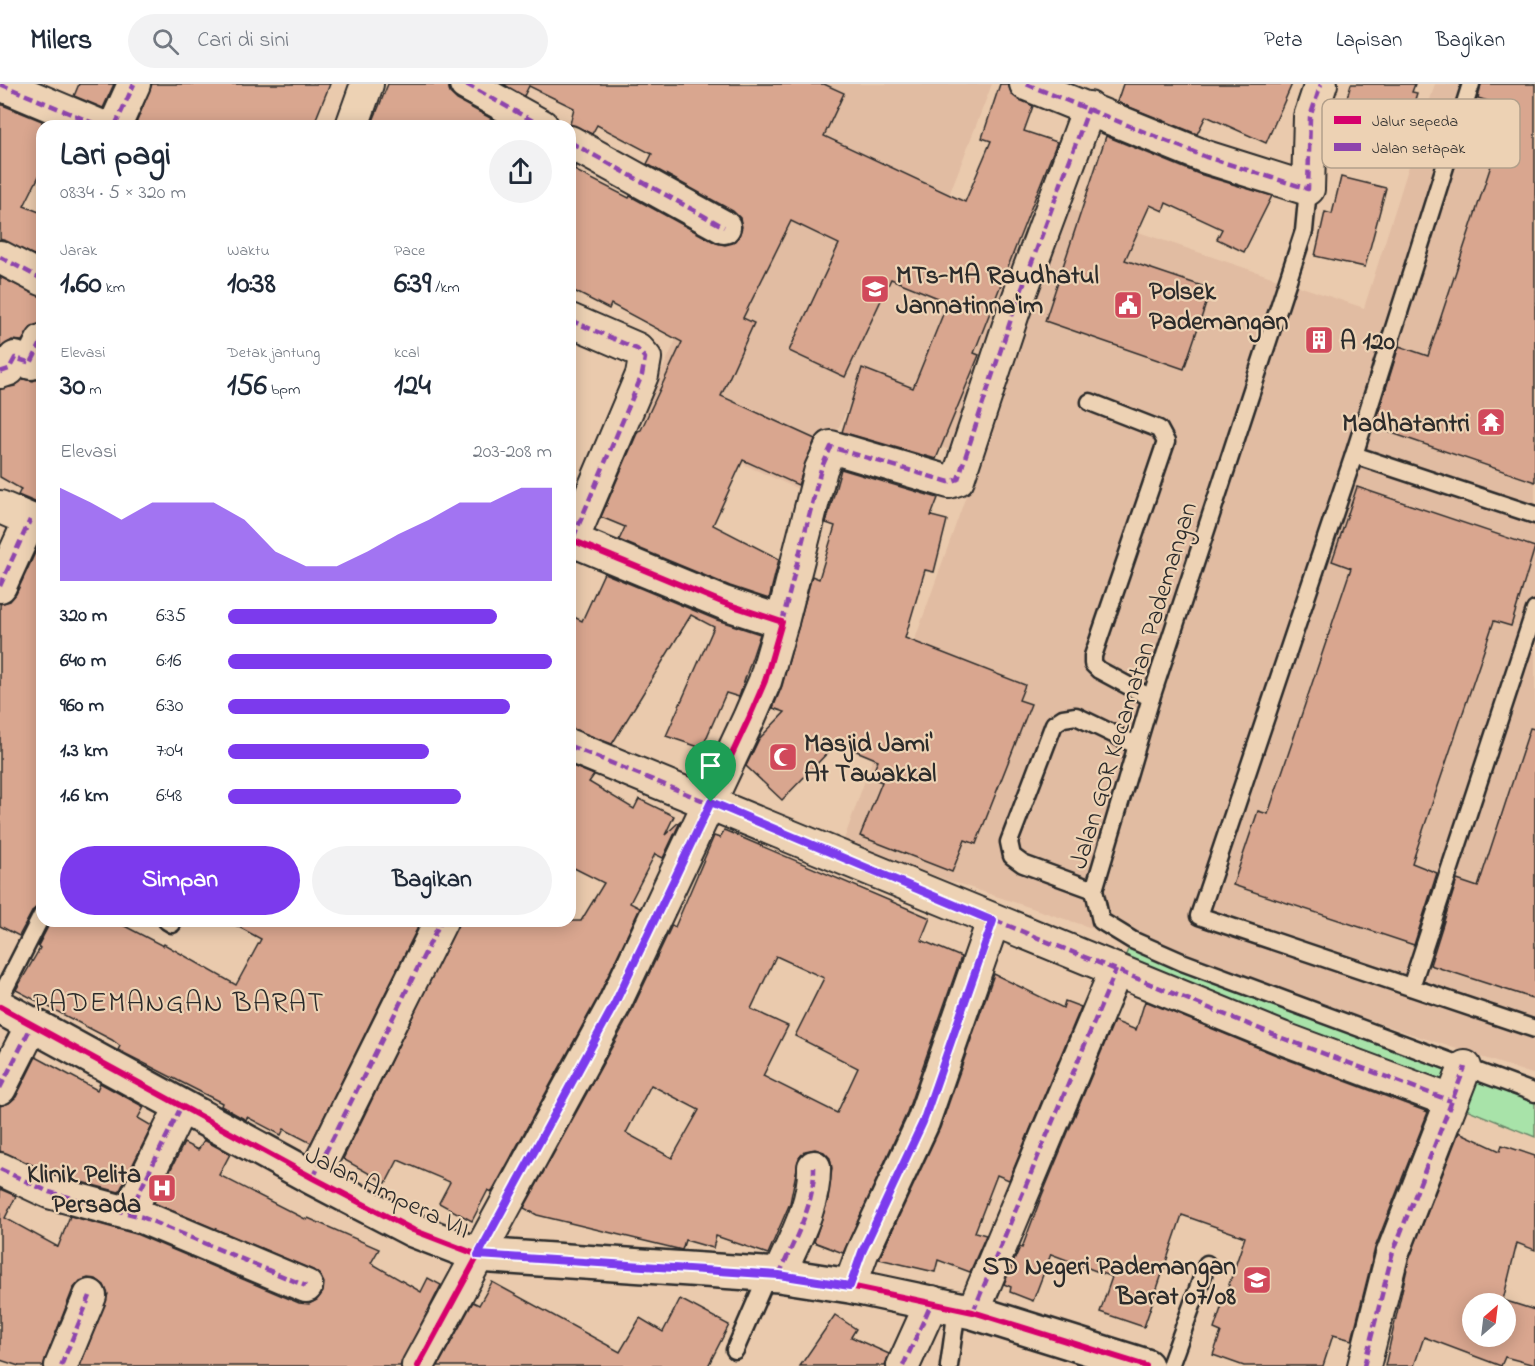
<!DOCTYPE html>
<html lang="id">
<meta charset="utf-8">
<style>
:root{--surface:#fff;--page:#f2f2f3;--text:#1f2937;--muted:#747a83;--line:#e0e1e3;--accent:#7c3aed}
body{margin:0;font-family:"Indie Flower",sans-serif;background:var(--page);color:var(--text);height:100vh;display:flex;flex-direction:column;font-size:22px;white-space:nowrap}
*{box-sizing:border-box;margin:0}
p{font-size:20px;color:var(--muted)}
.icon{flex:none;width:33px;height:33px;fill:none;stroke:currentColor;stroke-width:2;stroke-linecap:round;stroke-linejoin:round}
.map{position:relative;flex:1;overflow:hidden}
.drawer{position:absolute;left:36px;top:36px;width:540px;height:807px;display:flex;flex-direction:column;background:var(--surface);border-radius:18px;box-shadow:0 3px 15px #0003}
.drawer>*{flex:none}
.needle{width:39px;rotate:28deg}
.tools{position:absolute;left:1462px;top:1209px;display:grid;gap:12px}
.tools a{display:grid;place-items:center;width:54px;height:54px;border-radius:50%;background:var(--surface);box-shadow:0 3px 15px #0003;font-size:30px}
.pin{position:absolute;display:grid;place-items:center;width:51px;height:51px;color:#fff;margin:-62px -26px;border-radius:50% 50% 50% 0;rotate:-45deg;box-shadow:0 0 6px #0007}
.pin .icon{rotate:45deg}
.round{display:grid;place-items:center;flex:none;width:63px;height:63px;border-radius:32px;background:var(--page)}
.overview{display:flex;align-items:center;justify-content:space-between;height:102px;padding:0 24px}
h1{font-size:33px;font-weight:800;line-height:45px}
.figures{display:grid;grid-template-columns:repeat(3,1fr);gap:9px;height:102px;padding:6px 24px}
.figures div{display:grid;align-content:center}
.figures b{font-size:30px;font-weight:800}
.figures small{font-size:16px;font-weight:400}
.figures p{font-size:16px}
.chart{height:168px;padding:12px 24px}
.chart p{display:flex;justify-content:space-between}
.chart svg{width:100%;height:108px;margin-top:6px;fill:var(--accent);opacity:.7}
.action{display:flex;gap:12px;margin-top:auto;padding:12px 24px}
.action a{flex:1;height:69px;border-radius:36px;background:var(--accent);color:#fff;font-size:24px;font-weight:800;line-height:69px;text-align:center}
.action a+a{background:var(--page);color:var(--text)}
ul{padding:0 24px;list-style:none;font-size:20px}
li{display:grid;grid-template-columns:96px 72px 1fr;align-items:center;height:45px}
li i{height:15px;border-radius:8px;background:var(--accent)}
header{display:flex;align-items:center;gap:36px;box-sizing:border-box;height:84px;padding:0 30px;background:var(--surface);border-bottom:2px solid var(--line)}
header strong{font-size:28px}
nav{display:flex;gap:33px;margin-inline-start:auto;font-size:21px}
.search{width:420px;height:54px;background:var(--page);display:flex;align-items:center;gap:15px;box-sizing:border-box;padding:0 21px;border-radius:33px;color:var(--muted);font-size:22px}
.map>svg:first-child{display:block}
.built{fill:#e1bca2}
.green{fill:#a8e3a9;stroke:#6a876a;stroke-width:1.5}
.building{fill:#d9a68f;stroke:#2b2b2b;stroke-width:1.5;fill-rule:evenodd}
.lines{fill:none;stroke-linecap:round;stroke-linejoin:round}
.lane-casing{stroke:#2b2b2b;stroke-width:21}
.street-casing{stroke:#2b2b2b;stroke-width:36}
.secondary-casing{stroke:#2b2b2b;stroke-width:38}
.lane{stroke:#edd2b4;stroke-width:16}
.street{stroke:#edd2b4;stroke-width:32}
.secondary{stroke:#edd2b4;stroke-width:33}
.quiet{stroke:#8e44ad;stroke-width:4.5;stroke-dasharray:9 4.5;stroke-linecap:butt}
.cycleway-casing{stroke:#edd2b4;stroke-width:10}
.cycleway{stroke:#d6006c;stroke-width:6}
.route-casing{stroke:#fff;stroke-width:12}
.route{stroke:#7c3aed;stroke-width:8}
.labels{text-anchor:middle;stroke-width:4.5;stroke-linejoin:round;paint-order:stroke}
.poi-label{font-size:26px;font-weight:bold;fill:#2b2b2b;stroke:#edd2b4;text-anchor:start}
.street-label{font-size:26px;fill:#2b2b2b;stroke:#edd2b4}
.quarter-label{font-size:28px;letter-spacing:1.5px;fill:#2b2b2b;stroke:#edd2b4}
.key{fill:#edd2b4;stroke:#b3a08b;stroke-width:1.5}
.key-label{font-size:16px;fill:#2b2b2b}
</style>
<header>
<strong>Milers</strong>
<div class="search"><svg class="icon" aria-label="search" viewBox="0 0 24 24"><circle cx="10" cy="10" r="6"/><path d="M15 15l6 6"/></svg>Cari di sini</div>
<nav><a>Peta</a><a>Lapisan</a><a>Bagikan</a></nav>
</header>
<div class="map">
<svg width="1535" height="1282" viewBox="0 0 1535 1282">
<rect width="100%" height="100%" fill="#eacaad"/>
<filter id="ink" filterUnits="userSpaceOnUse"><feTurbulence type="fractalNoise" baseFrequency=".0167" numOctaves="2"/><feDisplacementMap in="SourceGraphic" scale="12" xChannelSelector="R" yChannelSelector="G"/><feConvolveMatrix kernelMatrix="1 2 1 2 8 2 1 2 1" color-interpolation-filters="sRGB"/></filter>
<g filter="url(#ink)">
<!-- built -->
<polygon class="built" points="796,0 992,0 939,137 1050,179 1070,125 1364,224 1435,0 1535,0 1535,991 842,761 978,378 848,324 807,409 641,334 679,249 719,186 748,121"/>
<!-- green -->
<polygon class="green" points="1131,859 1535,1007 1535,1053 1120,884"/>
<!-- building -->
<g class="building">
<polygon points="79,0 114,0 103,24 74,12"/>
<polygon points="152,0 330,0 313,42 135,42"/>
<polygon points="388,0 448,0 450,9 457,16 505,42 371,42"/>
<polygon points="503,0 824,0 844,9 824,52 965,118 991,57 982,54 1000,0 1008,0 1012,11 1033,22 1024,47 1057,58 974,269 979,271 936,375 842,348 862,284 913,304 948,218 891,195 845,293 789,267 839,160 791,137 743,234 754,239 721,312 815,355 798,401 743,376 713,441 779,475 769,515 730,502 619,456 625,443 601,433 638,347 641,346 682,258 611,220 609,225 570,205 570,79 576,82 574,86 629,114 630,112 716,159 725,161 733,159 739,152 742,143 740,134 733,127 647,80 652,70 597,41 592,50 570,40 574,24 529,2 524,12"/>
<polygon points="1123,0 1292,0 1266,59 1206,32 1197,50 1117,18"/>
<polygon points="1351,0 1415,0 1412,8 1417,9 1403,54 1341,34"/>
<polygon points="1481,0 1535,0 1535,398 1374,343 1399,262 1428,272 1510,24 1478,14"/>
<polygon points="0,20 42,37 42,86 24,122 42,129 42,175 0,155"/>
<polygon points="1106,52 1199,90 1272,112 1244,168 1217,155 1222,145 1166,119 1163,127 1150,121 1125,176 1211,205 1184,285 1045,237"/>
<polygon points="1341,93 1386,104 1365,183 1315,172 1325,128 1332,130"/>
<polygon points="0,193 42,213 42,239 32,242 22,257 12,256 0,264"/>
<polygon points="42,293 42,421 18,411 21,405 0,393 0,305 15,302 23,295 33,297"/>
<polygon points="841,385 938,414 931,432 947,436 934,488 925,486 905,554 1025,601 1019,616 1031,620 976,760 965,756 952,788 860,752 882,698 871,694 878,676 837,659 782,716 746,682 759,655 785,628 773,624 782,602 812,492 819,495 835,442 826,439"/>
<polygon points="1357,403 1535,463 1511,542 1494,537 1412,779 1437,789 1414,861 1233,801 1258,727 1268,730 1351,484 1332,477"/>
<polygon points="40,458 42,459 42,821 33,826 19,852 0,842 0,520 10,517 16,510"/>
<polygon points="604,489 717,536 760,550 739,613 726,609 702,664 666,652 714,543 691,531 612,660 570,644 570,531 582,537"/>
<polygon points="1530,644 1535,645 1535,915 1430,881 1457,796 1478,803"/>
<polygon points="570,681 594,691 589,698 634,725 639,715 674,732 665,751 681,736 663,774 655,770 630,819 640,824 598,913 492,1108 488,1106 472,1137 439,1119 450,1098 398,1076 386,1099 343,1075 459,837 581,837 604,799 570,782"/>
<path d="M724 746 930 834 921 856 961 873 906 1031 843 1169 814 1158 828 1116 832 1084 830 1074 824 1068 815 1065 805 1067 799 1074 790 1119 768 1170 716 1152 713 1164 685 1156 682 1166 678 1165 537 1131 524 1124 630 930 672 841 675 843 714 752 720 754ZM776 872 824 894 795 952 858 984 837 1029 763 992 788 942 751 925ZM651 1001 699 1026 672 1074 626 1049Z"/>
<polygon points="51,837 115,837 163,862 164,860 236,901 261,855 228,837 421,837 311,1059 284,1045 281,1051 247,1033 246,1036 221,1022 222,1019 118,966 120,962 112,956 16,906 40,864 38,862"/>
<polygon points="994,890 1063,924 1065,917 1081,923 1009,1096 997,1091 975,1148 986,1151 970,1188 938,1176 935,1188 879,1175 940,1044"/>
<polygon points="1145,917 1276,971 1428,1028 1375,1164 1352,1256 1333,1251 1323,1282 1244,1282 1213,1271 1221,1248 1214,1245 1245,1153 1182,1131 1144,1243 1100,1228 1112,1193 1051,1170 1033,1217 1010,1208 1011,1203 1004,1200 1020,1163 1022,1164 1042,1111 1114,937 1136,946"/>
<polygon points="36,973 97,1006 100,999 144,1023 138,1034 152,1042 119,1108 55,1091 0,1067 0,1022 9,1019 16,1013"/>
<path d="M1459 1048 1500 1067 1502 1061 1535 1072V1166L1517 1159 1503 1216 1535 1226V1281L1505 1273 1501 1282 1424 1253 1414 1282H1385L1409 1176ZM1473 1220H1506V1252H1473Z"/>
<polygon points="204,1056 230,1070 219,1091 307,1136 308,1134 379,1165 371,1179 421,1208 428,1194 441,1201 400,1282 80,1282 108,1210 104,1201 96,1195 88,1194 80,1197 73,1205 43,1282 19,1282 0,1276 0,1105 16,1112 5,1134 58,1163 70,1132 136,1150 299,1219 309,1220 317,1216 323,1208 324,1199 320,1191 313,1186 154,1119 184,1059 198,1066"/>
<polygon points="492,1198 620,1268 640,1234 663,1248 680,1215 729,1241 708,1282 438,1282 473,1218 479,1221"/>
<polygon points="835,1231 856,1245 851,1253 889,1270 885,1282 800,1282"/>
</g>
<g class="lines">
<!-- lane casing -->
<g class="lane-casing">
<g id="lane">
<polyline points="1471,0 1354,371 1199,832 1535,945"/>
<polyline points="1308,105 1304,147 1151,614 1094,806 1101,837 1132,856 1182,878 1535,1009"/>
<polyline points="1090,318 1159,345 1166,358 1093,572 1093,580 1099,586 1151,614"/>
<polyline points="1354,371 1535,431"/>
<polyline points="1094,806 1023,780 1012,772 1009,758 1054,640 1063,634 1076,632 1136,661"/>
<polyline points="167,837 172,840"/>
<polyline points="1411,903 1535,526"/>
<polyline points="0,914 42,831"/>
<polyline points="735,1266 768,1190"/>
<polyline points="949,1282 957,1224"/>
<polyline points="1170,1282 1207,1180"/>
</g>
</g>
<!-- street casing -->
<g class="street-casing">
<g id="street">
<polyline points="0,0 100,42"/>
<polyline points="466,0 542,42"/>
<polyline points="1026,0 1206,73 1308,105 1310,33 1321,0"/>
<polyline points="115,42 134,0"/>
<polyline points="352,42 367,0"/>
<polyline points="570,58 724,143"/>
<polyline points="0,173 42,195"/>
<polyline points="570,236 637,265 645,274 642,291 570,461"/>
<polyline points="0,288 9,285 15,274 31,279 42,257"/>
<polyline points="0,423 42,441"/>
<polyline points="0,502 30,436"/>
<polyline points="782,538 821,385 831,363 949,398 958,395 1013,229 1089,24"/>
<polyline points="570,662 1282,954 1451,1017"/>
<polyline points="0,1004 32,941"/>
<polyline points="0,1085 49,1108 142,1133 306,1202"/>
<polyline points="313,1094 441,837"/>
<polyline points="129,1129 181,1023"/>
<path d="M779 1191C794 1156 815 1121 814 1083"/>
<polyline points="850,1202 862,1169 923,1038 993,837"/>
<polyline points="973,1228 1116,886"/>
<polyline points="61,1282 90,1212"/>
<polyline points="418,1282 614,921 749,634 765,597 782,538 724,519 572,456"/>
<polyline points="903,1282 932,1218"/>
<polyline points="1364,1282 1392,1171 1465,983"/>
</g>
</g>
<!-- secondary casing -->
<g class="secondary-casing">
<polyline id="secondary" points="0,923 313,1094 413,1146 478,1171 779,1191 850,1202 973,1228 1146,1282"/>
</g>
<!-- lane -->
<use href="#lane" class="lane"/>
<!-- street -->
<use href="#street" class="street"/>
<!-- secondary -->
<use href="#secondary" class="secondary"/>
<!-- quiet -->
<g class="quiet">
<polyline points="0,0 100,42"/>
<polyline points="466,0 542,42"/>
<polyline points="1026,0 1206,73 1308,105 1310,33 1321,0"/>
<polyline points="115,42 134,0"/>
<polyline points="570,58 724,143"/>
<polyline points="0,173 42,195"/>
<polyline points="570,236 637,265 645,274 642,291 571,459"/>
<polyline points="0,288 9,285 15,274 31,279 42,257"/>
<polyline points="0,502 30,436"/>
<polyline points="782,538 821,385 831,363 949,398 958,395 1013,229 1089,24"/>
<polyline points="570,662 1282,954 1451,1017"/>
<polyline points="0,1004 32,941"/>
<polyline points="0,1085 49,1108 142,1133 306,1202"/>
<polyline points="313,1094 441,837"/>
<polyline points="129,1129 181,1023"/>
<path d="M779 1191C794 1156 815 1121 814 1083"/>
<polyline points="850,1202 862,1169 923,1038 993,837"/>
<polyline points="973,1228 1116,886"/>
<polyline points="61,1282 90,1212"/>
<polyline points="903,1282 932,1218"/>
<polyline points="1364,1282 1392,1171 1465,983"/>
</g>
<!-- cycleway casing -->
<g class="cycleway-casing">
<g id="cycleway">
<polyline points="0,923 313,1094 413,1146 478,1171 779,1191 850,1202 973,1228 1146,1282"/>
<polyline points="418,1282 614,921 749,634 765,597 782,538 724,519 572,456"/>
</g>
</g>
<!-- cycleway -->
<use href="#cycleway" class="cycleway"/>
</g>
</g>
<g class="lines" filter="url(#ink)">
<!-- route casing -->
<g class="route-casing">
<polygon id="route" points="711,718 993,837 923,1038 862,1168 850,1202 779,1191 478,1171 614,921"/>
</g>
<!-- route -->
<use href="#route" class="route"/>
</g>
<!-- icons -->
<defs>
<g id="school-square" transform="scale(1.5)"><rect x="-9" y="-9" width="18" height="18" rx="4" fill="#d1495b" stroke="#edd2b4"/><path d="M0-5L7-2L0 1L-7-2ZM-4 1L0 2.5L4 1V4Q0 6-4 4Z" fill="#fff"/></g>
<g id="civic-square" transform="scale(1.5)"><rect x="-9" y="-9" width="18" height="18" rx="4" fill="#d1495b" stroke="#edd2b4"/><path d="M-.6-6.5H3V-4.5H.6V-3L4-1V1h2V6H-6V1h2V-1L-.6-3ZM-1.2 2.5V6h2.4V2.5Z" fill="#fff"/></g>
<g id="building-square" transform="scale(1.5)"><rect x="-9" y="-9" width="18" height="18" rx="4" fill="#d1495b" stroke="#edd2b4"/><path d="M-4-6H4V6H1V3H-1V6H-4ZM-2.5-4.3h1.7v1.8h-1.7ZM.8-4.3h1.7v1.8H.8ZM-2.5-1h1.7V.8h-1.7ZM.8-1h1.7V.8H.8Z" fill="#fff"/></g>
<g id="temple-square" transform="scale(1.5)"><rect x="-9" y="-9" width="18" height="18" rx="4" fill="#d1495b" stroke="#edd2b4"/><path d="M0-6L5-2H3V0L6.5 2.5H4V6H1.5V3h-3V6H-4V2.5H-6.5L-3 0V-2H-5Z" fill="#fff"/></g>
<g id="mosque-square" transform="scale(1.5)"><rect x="-9" y="-9" width="18" height="18" rx="4" fill="#d1495b" stroke="#edd2b4"/><path d="M3.5-4.9A6 6 0 1 0 3.5 4.9A5 5 0 1 1 3.5-4.9Z" fill="#fff"/></g>
<g id="hospital-square" transform="scale(1.5)"><rect x="-9" y="-9" width="18" height="18" rx="4" fill="#d1495b" stroke="#edd2b4"/><path d="M-5-5h3v3.5h4V-5h3V5h-3V1.5h-4V5h-3Z" fill="#fff"/></g>
</defs>
<g fill-rule="evenodd">
<use href="#school-square" x="875" y="205"/>
<use href="#civic-square" x="1128" y="221"/>
<use href="#building-square" x="1319" y="256"/>
<use href="#temple-square" x="1491" y="338"/>
<use href="#mosque-square" x="783" y="673"/>
<use href="#hospital-square" x="162" y="1104"/>
<use href="#school-square" x="1257" y="1196"/>
</g>
<g class="labels">
<!-- poi labels -->
<g class="poi-label">
<text x="896" y="199">MTs-MA Raudhatul<tspan x="896" dy="30">Jannatinna'im</tspan></text>
<text x="1149" y="215">Polsek<tspan x="1149" dy="30">Pademangan</tspan></text>
<text x="1340" y="265">A 120</text>
<text x="1470" y="347" text-anchor="end">Madhatantri</text>
<text x="804" y="667">Masjid Jami'<tspan x="804" dy="30">At Tawakkal</tspan></text>
<text x="141" y="1098" text-anchor="end">Klinik Pelita<tspan x="141" dy="30">Persada</tspan></text>
<text x="1236" y="1190" text-anchor="end">SD Negeri Pademangan<tspan x="1236" dy="30">Barat 07/08</tspan></text>
</g>
<!-- street labels -->
<g class="street-label">
<text transform="translate(1132 601) rotate(-73)" y="9">Jalan GOR Kecamatan Pademangan</text>
<text transform="translate(388 1107) rotate(26)" y="9">Jalan Ampera VII</text>
</g>
<!-- quarter labels -->
<g class="quarter-label">
<text x="179" y="927">PADEMANGAN BARAT</text>
</g>
</g>
<!-- legend -->
<rect x="1322" y="15" width="198" height="69" rx="9" class="key"/>
<rect x="1334" y="32" width="27" height="8" fill="#d6006c"/>
<rect x="1334" y="59" width="27" height="8" fill="#8e44ad"/>
<g class="key-label">
<text x="1372" y="42">Jalur sepeda</text>
<text x="1372" y="69">Jalan setapak</text>
</g>
</svg>
<div class="tools">
<a><svg class="needle" viewBox="-14 -14 28 28"><path d="M0-13l5 13h-10z" fill="#e53935"/><path d="M0 13l5-13h-10z" fill="#747a83"/></svg></a>
</div>
<div class="pin" style="left:711px;top:718px;background:#1e9e55"><svg class="icon" aria-label="arrive" viewBox="0 0 24 24"><path d="M6 21V4h12l-3 4 3 4H6"/></svg></div>
<section class="drawer">
<div class="overview"><div><h1>Lari pagi</h1><p>08:34 · 5 × 320 m</p></div><a class="round"><svg class="icon" aria-label="share" viewBox="0 0 24 24"><path d="M12 15V3M7 8l5-5 5 5M5 13v7h14v-7"/></svg></a></div>
<div class="figures">
<div><p>Jarak</p><b>1.60<small> km</small></b></div>
<div><p>Waktu</p><b>10:38</b></div>
<div><p>Pace</p><b>6:39<small> /km</small></b></div>
</div>
<div class="figures">
<div><p>Elevasi</p><b>30<small> m</small></b></div>
<div><p>Detak jantung</p><b>156<small> bpm</small></b></div>
<div><p>kcal</p><b>124</b></div>
</div>
<div class="chart"><p><span>Elevasi</span>203–208 m</p>
<svg viewBox="0 0 160 44" preserveAspectRatio="none"><path d="M0 44V6L10 12L20 19L30 12L40 12L50 12L60 19L70 32L80 38L90 38L100 32L110 25L120 19L130 12L140 12L150 6L160 6V44z"/></svg>
</div>
<ul>
<li><b>320 m</b>6:35<i style="width:83%"></i></li>
<li><b>640 m</b>6:16<i style="width:100%"></i></li>
<li><b>960 m</b>6:30<i style="width:87%"></i></li>
<li><b>1.3 km</b>7:04<i style="width:62%"></i></li>
<li><b>1.6 km</b>6:48<i style="width:72%"></i></li>
</ul>
<div class="action"><a>Simpan</a><a>Bagikan</a></div>
</section>
</div>
